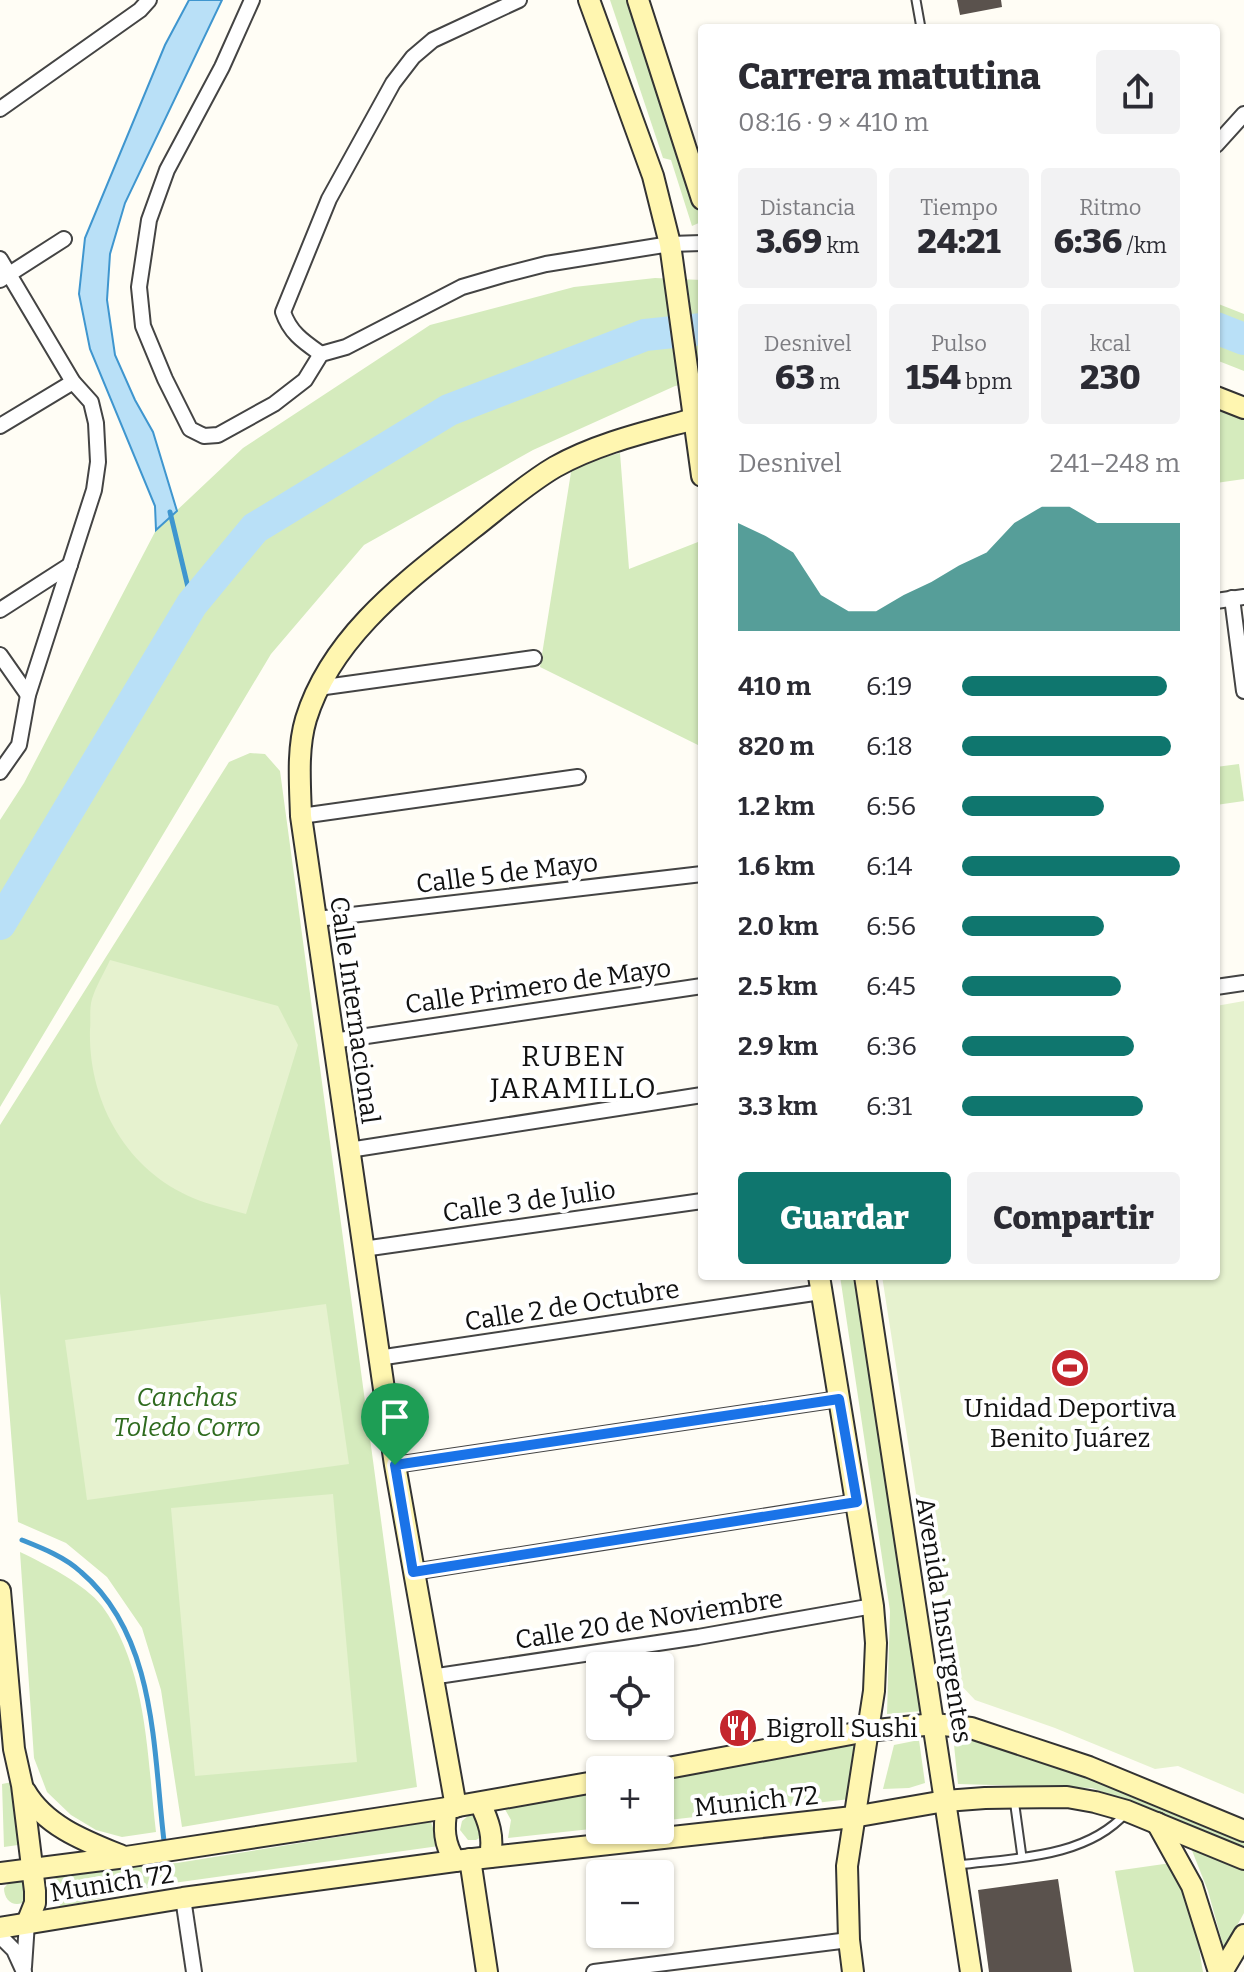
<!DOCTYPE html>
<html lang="es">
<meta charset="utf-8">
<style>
:root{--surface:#fff;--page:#f2f2f3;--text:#2b2b33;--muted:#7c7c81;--accent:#0f766e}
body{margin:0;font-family:Bitter,serif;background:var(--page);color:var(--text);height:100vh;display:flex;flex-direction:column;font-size:30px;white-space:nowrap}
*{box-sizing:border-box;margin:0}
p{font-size:26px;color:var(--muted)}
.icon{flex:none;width:44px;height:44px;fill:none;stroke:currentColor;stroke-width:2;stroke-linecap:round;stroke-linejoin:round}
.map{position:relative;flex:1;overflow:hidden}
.side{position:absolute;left:698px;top:24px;width:522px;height:1256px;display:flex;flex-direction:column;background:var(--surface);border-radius:8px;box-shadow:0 2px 6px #0004}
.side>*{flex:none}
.fabs{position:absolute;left:586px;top:1652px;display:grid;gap:16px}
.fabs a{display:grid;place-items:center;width:88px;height:88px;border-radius:8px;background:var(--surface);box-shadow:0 2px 6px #0004;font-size:40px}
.pin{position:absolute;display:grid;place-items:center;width:68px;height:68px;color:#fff;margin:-82px -34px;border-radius:50% 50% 50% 0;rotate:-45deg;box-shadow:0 0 8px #0007}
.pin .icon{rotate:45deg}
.round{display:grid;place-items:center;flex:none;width:84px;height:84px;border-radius:8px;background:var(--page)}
.summary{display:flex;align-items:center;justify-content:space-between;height:136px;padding:0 40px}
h1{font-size:36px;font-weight:800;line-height:60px}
.stats{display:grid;grid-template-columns:repeat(3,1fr);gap:12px;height:136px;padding:8px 40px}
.stats div{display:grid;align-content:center;border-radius:8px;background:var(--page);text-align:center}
.stats b{font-size:34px;font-weight:800}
.stats small{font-size:22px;font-weight:400}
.stats p{font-size:22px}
.chart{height:224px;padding:16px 40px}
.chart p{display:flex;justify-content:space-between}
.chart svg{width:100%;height:144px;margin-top:8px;fill:var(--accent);opacity:.7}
.primary-button{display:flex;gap:16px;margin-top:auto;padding:16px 40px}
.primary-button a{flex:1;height:92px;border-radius:8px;background:var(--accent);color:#fff;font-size:32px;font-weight:800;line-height:92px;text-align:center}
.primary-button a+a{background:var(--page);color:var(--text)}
ul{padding:0 40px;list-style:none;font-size:26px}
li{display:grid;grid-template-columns:128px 96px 1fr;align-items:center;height:60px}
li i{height:20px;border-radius:10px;background:var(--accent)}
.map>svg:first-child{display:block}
.green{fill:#d5ebbd}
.pitch{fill:#e6f2cf}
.water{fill:#b9e0f7;stroke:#3f96cf;stroke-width:2}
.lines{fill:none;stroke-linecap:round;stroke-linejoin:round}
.stream{stroke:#3f96cf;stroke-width:5}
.river{stroke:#b9e0f7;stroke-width:32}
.building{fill:#5a524d}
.lane-casing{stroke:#444;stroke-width:11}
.street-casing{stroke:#444;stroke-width:18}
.secondary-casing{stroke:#333;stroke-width:24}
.lane{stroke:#fff;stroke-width:7}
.street{stroke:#fff;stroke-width:14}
.secondary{stroke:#fff6b0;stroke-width:20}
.route-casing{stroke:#fff;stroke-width:16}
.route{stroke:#1a73e8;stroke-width:10}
.labels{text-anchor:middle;stroke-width:8;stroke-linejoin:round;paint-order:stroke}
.street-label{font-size:26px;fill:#111;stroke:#fff}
.park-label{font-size:26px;font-style:italic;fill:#2f6b1f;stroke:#fff}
.poi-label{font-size:26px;fill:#111;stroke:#fff}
.neighbourhood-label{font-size:28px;letter-spacing:2px;fill:#111;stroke:#fff}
</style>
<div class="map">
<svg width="1244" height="1972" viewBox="0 0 1244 1972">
<rect width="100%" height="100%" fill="#fffdf5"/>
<!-- green -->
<g class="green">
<polygon points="610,0 637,0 668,93 701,222 692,226 671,160 663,158"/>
<polygon points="655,278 702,280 702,381 675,386 533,450 364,545 271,654 0,1107 0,820 24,783 156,530 243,448 430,325 574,287"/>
<polygon points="1216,303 1244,314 1244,371 1216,360"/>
<polygon points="1216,406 1244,416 1244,479 1216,483"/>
<polygon points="620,453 629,569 698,542 702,569 702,747 540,667 572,466"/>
<polygon points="250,753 265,754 280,771 417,1787 182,1827 161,1690 142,1628 107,1577 66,1543 18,1522 0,1293 0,1125 229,762"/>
<polygon points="1239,764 1244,801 1216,805 1216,767"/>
<polygon points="840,1276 860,1276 922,1711 887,1714 890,1611"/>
<path d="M20 1552C45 1564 85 1584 102 1606 148 1669 147 1758 156 1832L122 1837 96 1830 71 1815 47 1792 34 1758Z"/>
<polygon points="953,1735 1060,1765 1244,1837 1244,1847 1092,1788 958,1784"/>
<polygon points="859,1739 850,1799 660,1821 660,1775"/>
<polygon points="919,1740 925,1783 909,1788 883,1789 894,1745"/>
<polygon points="12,1782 18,1845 4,1847 2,1784"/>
<polygon points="600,1786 600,1828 508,1838 511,1820 502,1804"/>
<polygon points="468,1816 476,1816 483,1836 476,1840 468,1840 460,1830 462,1821"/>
<polygon points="431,1822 439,1846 166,1884 60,1907 53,1872 177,1863"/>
<polygon points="1191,1848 1244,1867 1244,1913 1224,1949 1208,1891"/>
<path d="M1171 1863C1192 1895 1197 1935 1203 1972H1134L1115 1871Z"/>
<path d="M13 1878 26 1880 27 1900C16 1909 4 1902 4 1888Z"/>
</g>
<!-- pitch -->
<g class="pitch">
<path d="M110 960 278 1006 298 1045 246 1214C229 1209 209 1205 193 1198 126 1170 88 1101 90 1030 91 1020 89 1009 92 999 96 986 104 973 110 960Z"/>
<polygon points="1244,1001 1244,1794 1178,1766 1155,1769 1055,1728 975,1700 941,1664 939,1644 947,1623 930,1527 920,1519 882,1276 1216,1276 1216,1006"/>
<polygon points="326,1304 349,1464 87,1500 65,1340"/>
<polygon points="333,1494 357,1762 195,1776 171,1508"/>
</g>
<!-- water -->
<polygon class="water" points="189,0 222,0 125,203 110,254 107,300 115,355 135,400 153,432 177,511 156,530 155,506 90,349 79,294 85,238 165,45"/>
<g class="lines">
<!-- stream -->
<g class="stream">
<polyline points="170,512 192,604"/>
<path d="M22 1540C42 1548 65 1557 81 1572 157 1637 153 1750 164 1841"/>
<polyline points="166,1862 169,1879"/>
</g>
<!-- river -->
<g class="river">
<polyline points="1216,328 1244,339"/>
<polyline points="0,924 192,604 255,528 449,410 645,335 702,329"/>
</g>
</g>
<!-- building -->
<g class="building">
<polygon points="957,0 1001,0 1002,7 960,15"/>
<polygon points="1058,1879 1072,1972 989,1972 978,1890"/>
</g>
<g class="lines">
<!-- lane casing -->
<g class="lane-casing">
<g id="lane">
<polyline points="916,0 921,28"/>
<polyline points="1014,1799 1022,1857"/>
<path d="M959 1865C1014 1858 1086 1858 1126 1813"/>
</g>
</g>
<!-- street casing -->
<g class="street-casing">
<g id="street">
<polyline points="252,0 222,67 167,170 149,220 139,287 143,326 165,379 190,429 204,436 218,435 274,404 305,380 321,354 346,347 462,287 503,275 546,264 670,244 702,243"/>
<polyline points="0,109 140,10 149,0"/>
<polyline points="1216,145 1244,114"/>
<polyline points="0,259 73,382 91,402 96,423 98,462 94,490 28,695 19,745 0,772"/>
<polyline points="0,280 64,239"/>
<path d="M321 354C304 342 290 333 283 312L329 199 393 83 413 57 433 40 519 0"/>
<polyline points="0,426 73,382"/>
<polyline points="1232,598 1244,691"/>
<polyline points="1216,601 1244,597"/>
<polyline points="0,610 70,565"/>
<polyline points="0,655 28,695"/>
<polyline points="318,688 534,658"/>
<polyline points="301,816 578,777"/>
<polyline points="317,919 702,874"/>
<polyline points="1216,987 1244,983"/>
<polyline points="333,1041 702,986"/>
<polyline points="349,1150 702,1095"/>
<polyline points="363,1249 702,1201"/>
<polyline points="378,1358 821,1292"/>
<polyline points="395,1465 839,1399"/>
<polyline points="413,1572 857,1502"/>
<polyline points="431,1677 698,1637 873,1606"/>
<polyline points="183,1898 194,1972"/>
<polyline points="0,1936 14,1950 24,1972"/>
<polyline points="24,1967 27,1923"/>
<polyline points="594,1972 849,1940"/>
</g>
</g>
<!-- secondary casing -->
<g class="secondary-casing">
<g id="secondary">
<polyline points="589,0 653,176 670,244 702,476"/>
<polyline points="638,0 702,199"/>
<polyline points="1216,397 1244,408"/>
<polyline points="819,1276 873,1606 876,1643 874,1691 847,1866 849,1940 853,1972"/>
<polyline points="865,1276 971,1972"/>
<polyline points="0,1591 14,1749 22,1785 35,1891 35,1903 27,1923"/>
<polyline points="657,1770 867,1731 934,1724 971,1728 1089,1767 1244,1831"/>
<path d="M25 1791C45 1826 85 1841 122 1856"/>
<path d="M480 1803C489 1822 494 1836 490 1857"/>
<path d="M456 1807 395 1465 301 816C300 784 297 749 306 719 332 635 407 581 472 529 499 508 526 484 555 467 598 443 647 432 694 419"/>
<path d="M447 1808C443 1828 444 1844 455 1861"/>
<polyline points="1157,1823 1192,1886 1219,1972"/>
<polyline points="470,1859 487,1972"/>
<polyline points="0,1873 126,1857 447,1808 600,1781"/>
<polyline points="0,1928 183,1898 455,1861 853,1817 945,1801 985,1798 1067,1797 1095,1802 1127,1811 1244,1859"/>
<polyline points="1222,1972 1244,1935"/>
</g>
</g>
<!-- lane -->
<use href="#lane" class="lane"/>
<!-- street -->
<use href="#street" class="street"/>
<!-- secondary -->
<use href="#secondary" class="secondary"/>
</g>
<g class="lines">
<!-- route casing -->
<g class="route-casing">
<polygon id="route" points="839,1399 857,1502 413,1572 395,1465"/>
</g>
<!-- route -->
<use href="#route" class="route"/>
</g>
<!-- icons -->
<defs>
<g id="stadium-disc" transform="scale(2)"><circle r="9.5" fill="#c4262e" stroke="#fff"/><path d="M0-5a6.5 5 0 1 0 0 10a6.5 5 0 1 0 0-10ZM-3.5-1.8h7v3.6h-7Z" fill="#fff"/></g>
<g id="restaurant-disc" transform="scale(2)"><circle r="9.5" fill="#c4262e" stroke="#fff"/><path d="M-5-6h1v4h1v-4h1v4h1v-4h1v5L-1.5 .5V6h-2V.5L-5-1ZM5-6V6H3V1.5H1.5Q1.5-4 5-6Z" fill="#fff"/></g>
</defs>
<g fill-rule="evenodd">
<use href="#stadium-disc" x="1070" y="1368"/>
<use href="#restaurant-disc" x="738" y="1728"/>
</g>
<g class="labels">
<!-- street labels -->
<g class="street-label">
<text transform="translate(507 873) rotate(-7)" y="9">Calle 5 de Mayo</text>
<text transform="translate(538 986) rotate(-8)" y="9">Calle Primero de Mayo</text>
<text transform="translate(355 1010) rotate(82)" y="9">Calle Internacional</text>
<text transform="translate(529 1201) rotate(-8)" y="9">Calle 3 de Julio</text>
<text transform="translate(572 1305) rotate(-9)" y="9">Calle 2 de Octubre</text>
<text transform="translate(649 1619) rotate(-9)" y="9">Calle 20 de Noviembre</text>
<text transform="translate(944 1620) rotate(81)" y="9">Avenida Insurgentes</text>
<text transform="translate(756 1801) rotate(-6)" y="9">Munich 72</text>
<text transform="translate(112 1883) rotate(-9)" y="9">Munich 72</text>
</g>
<!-- park labels -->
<g class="park-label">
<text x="187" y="1406">Canchas<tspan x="187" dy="30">Toledo Corro</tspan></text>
</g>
<!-- poi labels -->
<g class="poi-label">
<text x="1070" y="1417">Unidad Deportiva<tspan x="1070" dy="30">Benito Juárez</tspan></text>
<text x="766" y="1737" text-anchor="start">Bigroll Sushi</text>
</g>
<!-- neighbourhood labels -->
<g class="neighbourhood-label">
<text x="574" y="1066">RUBEN<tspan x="574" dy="32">JARAMILLO</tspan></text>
</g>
</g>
</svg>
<div class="fabs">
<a><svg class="icon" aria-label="locate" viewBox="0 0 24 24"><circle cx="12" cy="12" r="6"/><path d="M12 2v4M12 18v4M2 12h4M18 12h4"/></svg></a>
<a>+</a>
<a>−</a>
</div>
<div class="pin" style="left:395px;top:1465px;background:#1e9e55"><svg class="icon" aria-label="arrive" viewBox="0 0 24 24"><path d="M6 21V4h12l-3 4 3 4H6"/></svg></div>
<section class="side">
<div class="summary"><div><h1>Carrera matutina</h1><p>08:16 · 9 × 410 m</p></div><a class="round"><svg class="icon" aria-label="share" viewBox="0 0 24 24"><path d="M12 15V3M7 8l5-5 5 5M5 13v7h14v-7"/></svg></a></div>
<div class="stats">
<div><p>Distancia</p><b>3.69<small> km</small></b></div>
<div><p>Tiempo</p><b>24:21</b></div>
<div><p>Ritmo</p><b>6:36<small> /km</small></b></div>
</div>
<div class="stats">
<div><p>Desnivel</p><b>63<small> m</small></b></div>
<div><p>Pulso</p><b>154<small> bpm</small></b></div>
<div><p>kcal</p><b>230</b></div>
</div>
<div class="chart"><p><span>Desnivel</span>241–248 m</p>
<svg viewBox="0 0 160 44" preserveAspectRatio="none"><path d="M0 44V11L10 15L20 20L30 33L40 38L50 38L60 33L70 29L80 24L90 20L100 11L110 6L120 6L130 11L140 11L150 11L160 11V44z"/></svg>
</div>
<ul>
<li><b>410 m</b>6:19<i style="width:94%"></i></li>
<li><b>820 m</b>6:18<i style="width:96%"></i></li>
<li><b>1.2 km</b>6:56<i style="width:65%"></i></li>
<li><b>1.6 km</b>6:14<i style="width:100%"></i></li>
<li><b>2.0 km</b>6:56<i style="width:65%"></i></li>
<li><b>2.5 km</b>6:45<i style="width:73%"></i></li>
<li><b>2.9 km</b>6:36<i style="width:79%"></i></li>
<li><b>3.3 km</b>6:31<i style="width:83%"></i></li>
</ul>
<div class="primary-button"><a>Guardar</a><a>Compartir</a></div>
</section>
</div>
